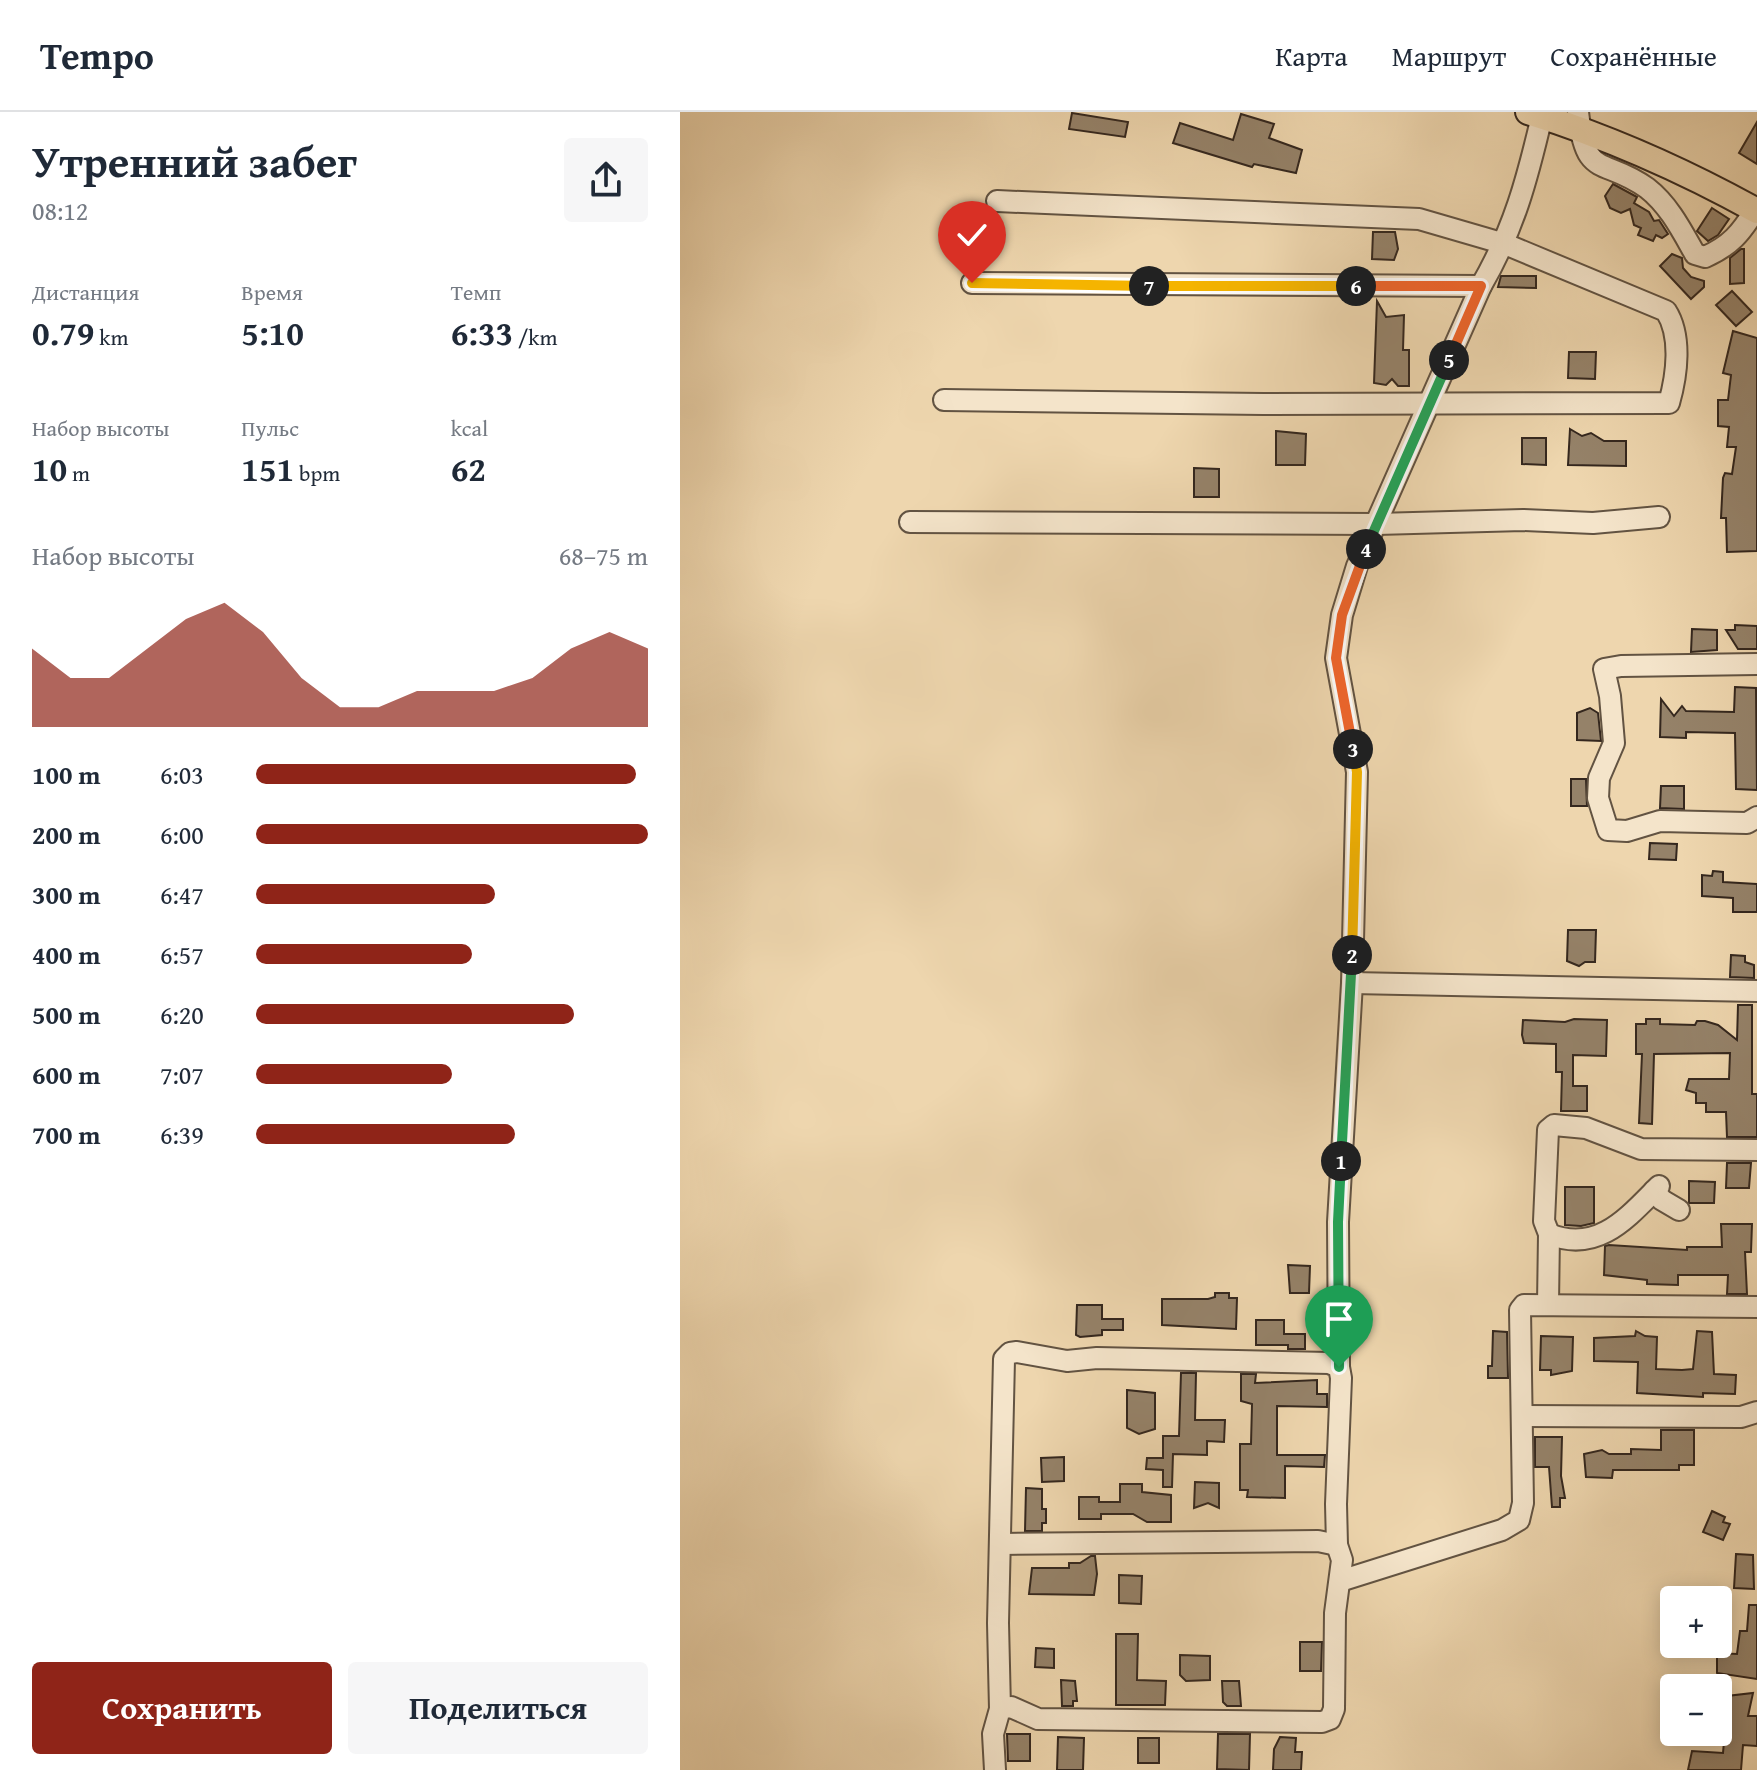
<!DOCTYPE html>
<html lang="ru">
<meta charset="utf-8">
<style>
:root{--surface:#fff;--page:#f6f6f7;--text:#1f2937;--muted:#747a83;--line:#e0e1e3;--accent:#8f2418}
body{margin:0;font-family:"Gentium Book Plus",serif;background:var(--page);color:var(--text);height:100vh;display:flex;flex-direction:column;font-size:30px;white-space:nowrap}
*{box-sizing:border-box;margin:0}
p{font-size:26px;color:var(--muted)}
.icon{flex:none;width:44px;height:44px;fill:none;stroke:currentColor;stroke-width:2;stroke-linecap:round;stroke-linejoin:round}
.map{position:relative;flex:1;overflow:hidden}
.side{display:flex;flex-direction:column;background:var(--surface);width:680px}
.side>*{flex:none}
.controls{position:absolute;left:980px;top:1474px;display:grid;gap:16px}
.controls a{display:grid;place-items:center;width:72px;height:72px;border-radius:8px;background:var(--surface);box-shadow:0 4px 20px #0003;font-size:40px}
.pin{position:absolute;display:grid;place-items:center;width:68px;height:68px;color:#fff;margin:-82px -34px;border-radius:50% 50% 50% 0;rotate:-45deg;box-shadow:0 0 8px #0007}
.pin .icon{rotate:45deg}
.km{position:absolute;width:40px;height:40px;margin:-20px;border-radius:50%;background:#222;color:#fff;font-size:22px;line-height:40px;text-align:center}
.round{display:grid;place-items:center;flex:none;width:84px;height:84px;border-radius:8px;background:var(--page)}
.headline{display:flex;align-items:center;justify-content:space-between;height:136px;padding:0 32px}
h1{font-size:44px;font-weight:700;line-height:60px}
.figures{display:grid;grid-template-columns:repeat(3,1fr);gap:12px;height:136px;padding:8px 32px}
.figures div{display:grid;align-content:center}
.figures b{font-size:34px;font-weight:700}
.figures small{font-size:22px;font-weight:400}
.figures p{font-size:22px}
.chart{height:224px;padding:16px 32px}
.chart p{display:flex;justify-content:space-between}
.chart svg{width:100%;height:144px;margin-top:8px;fill:var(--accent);opacity:.7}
.button{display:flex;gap:16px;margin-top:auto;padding:16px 32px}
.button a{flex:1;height:92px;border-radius:8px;background:var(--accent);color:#fff;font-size:32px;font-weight:700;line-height:92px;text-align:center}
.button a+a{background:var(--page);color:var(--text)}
ul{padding:0 32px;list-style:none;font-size:26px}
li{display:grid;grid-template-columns:128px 96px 1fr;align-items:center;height:60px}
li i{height:20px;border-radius:10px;background:var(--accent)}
header{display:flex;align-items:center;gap:48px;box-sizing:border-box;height:112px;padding:0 40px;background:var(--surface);border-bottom:2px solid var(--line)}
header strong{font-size:38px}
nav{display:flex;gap:44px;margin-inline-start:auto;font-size:28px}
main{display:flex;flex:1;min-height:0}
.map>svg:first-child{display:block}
.building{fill:#958269;stroke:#34271e;stroke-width:2}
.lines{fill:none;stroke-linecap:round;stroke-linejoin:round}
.minor-casing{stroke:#625342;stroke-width:24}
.major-casing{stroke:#34271e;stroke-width:28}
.minor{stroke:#f4e4ca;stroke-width:20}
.major{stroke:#eed6ae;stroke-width:24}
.split-1-casing{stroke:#fff;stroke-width:16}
.split-2-casing{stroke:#fff;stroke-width:16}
.split-3-casing{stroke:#fff;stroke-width:16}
.split-4-casing{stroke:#fff;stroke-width:16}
.split-5-casing{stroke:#fff;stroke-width:16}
.split-6-casing{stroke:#fff;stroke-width:16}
.split-7-casing{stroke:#fff;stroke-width:16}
.split-8-casing{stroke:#fff;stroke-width:16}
.split-1{stroke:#22a559;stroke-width:10}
.split-2{stroke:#22a559;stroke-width:10}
.split-3{stroke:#f5b400;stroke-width:10}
.split-4{stroke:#f0652b;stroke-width:10}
.split-5{stroke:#22a559;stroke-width:10}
.split-6{stroke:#f0652b;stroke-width:10}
.split-7{stroke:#f5b400;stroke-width:10}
.split-8{stroke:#f5b400;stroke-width:10}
</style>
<header>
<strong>Tempo</strong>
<nav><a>Карта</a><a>Маршрут</a><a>Сохранённые</a></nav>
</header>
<main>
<section class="side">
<div class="headline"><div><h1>Утренний забег</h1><p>08:12</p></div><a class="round"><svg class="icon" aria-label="share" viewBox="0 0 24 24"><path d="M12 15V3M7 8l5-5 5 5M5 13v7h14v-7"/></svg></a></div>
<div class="figures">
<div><p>Дистанция</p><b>0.79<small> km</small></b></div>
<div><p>Время</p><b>5:10</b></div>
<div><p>Темп</p><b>6:33<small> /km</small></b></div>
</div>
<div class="figures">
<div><p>Набор высоты</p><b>10<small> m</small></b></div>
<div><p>Пульс</p><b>151<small> bpm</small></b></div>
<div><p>kcal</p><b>62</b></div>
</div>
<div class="chart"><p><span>Набор высоты</span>68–75 m</p>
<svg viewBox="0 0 160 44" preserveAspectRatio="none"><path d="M0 44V20L10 29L20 29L30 20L40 11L50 6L60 15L70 29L80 38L90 38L100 33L110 33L120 33L130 29L140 20L150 15L160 20V44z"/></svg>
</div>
<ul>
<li><b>100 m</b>6:03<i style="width:97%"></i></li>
<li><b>200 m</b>6:00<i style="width:100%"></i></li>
<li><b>300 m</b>6:47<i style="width:61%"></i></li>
<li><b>400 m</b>6:57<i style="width:55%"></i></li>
<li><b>500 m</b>6:20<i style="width:81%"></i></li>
<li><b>600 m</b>7:07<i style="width:50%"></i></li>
<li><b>700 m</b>6:39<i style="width:66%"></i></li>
</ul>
<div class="button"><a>Сохранить</a><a>Поделиться</a></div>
</section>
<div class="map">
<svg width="1077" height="1658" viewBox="0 0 1077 1658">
<rect width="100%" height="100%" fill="#eed6ae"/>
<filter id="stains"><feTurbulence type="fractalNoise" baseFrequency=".0025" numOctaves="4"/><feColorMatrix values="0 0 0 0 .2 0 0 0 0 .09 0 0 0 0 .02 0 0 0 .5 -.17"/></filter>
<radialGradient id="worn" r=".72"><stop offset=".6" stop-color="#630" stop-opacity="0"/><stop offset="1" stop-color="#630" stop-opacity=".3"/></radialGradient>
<!-- building -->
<g class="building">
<polygon points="392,1 448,10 445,25 389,17"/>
<polygon points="561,2 594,12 589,26 622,38 616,61 574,52 572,55 493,31 500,11 553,28"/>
<polygon points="1077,10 1077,52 1059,41"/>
<polygon points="933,72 957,85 954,91 969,100 974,109 979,108 988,122 982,126 976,123 973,129 958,123 961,116 954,113 950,97 941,101 930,96 925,84"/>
<polygon points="1032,96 1049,107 1038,123 1028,129 1017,119"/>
<polygon points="693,120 715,120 718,137 714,148 692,147"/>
<polygon points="1061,137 1064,137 1064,171 1050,172 1050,146"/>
<polygon points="992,142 1002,146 1003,156 1011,165 1024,169 1024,175 1011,187 980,154"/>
<polygon points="821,164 856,164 856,176 818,175"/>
<polygon points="1052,179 1072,200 1056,214 1036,193"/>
<polygon points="697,189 706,205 724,203 723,238 729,238 729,274 718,274 712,267 706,273 694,271"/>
<polygon points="1053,219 1077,226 1077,439 1047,440 1046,406 1041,406 1043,366 1045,361 1052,362 1056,335 1047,335 1049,315 1038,314 1038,288 1048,288 1051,263 1043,261"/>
<polygon points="889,240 916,240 915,267 888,266"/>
<polygon points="890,317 902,324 911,321 924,329 946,329 946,354 888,353"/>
<polygon points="596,319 626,322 625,353 596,353"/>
<polygon points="842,326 866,326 866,353 842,352"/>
<polygon points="514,356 539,357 539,385 514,385"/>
<polygon points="1055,513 1077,514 1077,537 1058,537 1046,518 1055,518"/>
<polygon points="1012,517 1037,518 1037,538 1011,540"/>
<polygon points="1055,575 1076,576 1077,678 1056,677 1055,621 1006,620 1006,626 980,625 981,587 994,604 1002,594 1006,599 1054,600"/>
<polygon points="910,596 918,601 921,629 897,628 897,601"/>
<polygon points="891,667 906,667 907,694 891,694"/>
<polygon points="981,674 1004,674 1004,697 980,696"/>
<polygon points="970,731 997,732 996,748 969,747"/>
<polygon points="1033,759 1043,760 1043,770 1077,772 1077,800 1053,800 1053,786 1022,784 1022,763 1032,764"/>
<polygon points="888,818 916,818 915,850 905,850 899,854 887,849"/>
<polygon points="1051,843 1065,844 1065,850 1074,853 1074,866 1050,865"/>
<polygon points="1058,893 1072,893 1072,982 1077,982 1077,1025 1047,1025 1046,1000 1026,1000 1026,991 1016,991 1016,981 1006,978 1009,967 1049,967 1050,941 974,942 972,1012 959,1011 962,942 956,942 956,912 966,912 966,907 980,907 980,912 1015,913 1017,909 1025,909 1038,913 1057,928"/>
<polygon points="894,907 927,908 926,944 893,943 893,974 907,974 907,999 881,999 882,960 876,960 876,932 844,931 842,923 843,908 885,910"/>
<polygon points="1047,1051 1071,1051 1069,1076 1046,1076"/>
<polygon points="1009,1069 1035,1070 1034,1091 1009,1091"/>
<polygon points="885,1075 914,1075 914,1111 901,1114 885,1113"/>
<polygon points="1041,1112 1072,1112 1071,1140 1065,1140 1067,1182 1047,1182 1048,1163 998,1163 998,1173 967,1172 967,1168 924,1163 925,1134 929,1133 1007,1138 1007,1135 1042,1135"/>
<polygon points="608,1153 630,1154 629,1181 610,1181"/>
<polygon points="535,1181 549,1181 549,1186 557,1186 556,1217 482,1213 482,1187 528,1187 535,1185"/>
<polygon points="397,1193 422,1193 422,1207 443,1207 443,1218 422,1218 422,1223 400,1225 396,1223"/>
<polygon points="576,1208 604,1208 604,1222 625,1222 625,1237 608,1237 608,1233 576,1233"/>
<polygon points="813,1219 827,1220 828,1266 808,1266 808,1254 812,1254"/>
<polygon points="956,1219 965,1224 977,1225 976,1257 1002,1258 1013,1257 1017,1219 1032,1220 1034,1262 1056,1263 1055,1282 1023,1281 1023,1285 957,1281 958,1250 914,1249 914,1226 955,1224"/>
<polygon points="861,1224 893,1225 892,1259 871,1263 871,1258 860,1258"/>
<polygon points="501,1261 516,1261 515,1308 545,1308 544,1330 527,1329 527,1343 493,1342 492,1375 483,1375 483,1358 466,1357 467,1346 483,1346 483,1324 499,1324"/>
<polygon points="561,1262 576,1262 575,1271 637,1268 637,1282 647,1282 647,1295 597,1294 597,1343 645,1343 644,1355 605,1354 605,1386 567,1385 568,1378 560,1378 560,1332 571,1332 572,1292 561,1289"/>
<polygon points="447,1278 475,1281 475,1317 459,1322 447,1316"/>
<polygon points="981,1318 1014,1318 1014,1353 999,1353 999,1358 933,1358 932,1366 906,1365 904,1342 922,1338 929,1342 951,1342 951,1337 981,1338"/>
<polygon points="855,1325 882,1325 881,1364 885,1386 880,1386 880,1395 872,1395 869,1355 855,1355"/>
<polygon points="384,1345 384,1369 362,1370 361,1346"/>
<polygon points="515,1370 539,1371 539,1396 528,1391 514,1396"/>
<polygon points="440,1372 462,1372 462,1380 491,1383 491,1410 467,1410 453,1402 421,1402 421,1407 399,1407 399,1385 419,1385 419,1390 440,1390"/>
<polygon points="346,1376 362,1377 362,1397 366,1397 366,1411 362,1411 362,1419 345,1419"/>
<polygon points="1032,1399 1045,1405 1043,1410 1050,1412 1043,1428 1023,1420"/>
<polygon points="1056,1442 1073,1443 1074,1477 1054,1476"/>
<polygon points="411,1444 415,1444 417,1462 414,1483 349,1482 352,1456 389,1456 389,1451 400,1451"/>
<polygon points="439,1463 462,1464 461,1492 439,1491"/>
<polygon points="1069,1493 1077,1493 1077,1567 1037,1561 1037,1541 1057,1542 1060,1519 1067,1519"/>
<polygon points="436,1522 458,1522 457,1568 486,1569 485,1593 436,1593"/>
<polygon points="620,1530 642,1530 641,1559 620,1559"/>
<polygon points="356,1536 374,1537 374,1556 355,1555"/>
<polygon points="500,1543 530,1544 530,1568 506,1569 500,1563"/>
<polygon points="381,1568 395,1569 397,1589 393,1589 393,1594 382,1594"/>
<polygon points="542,1569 559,1569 561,1594 547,1594 543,1590"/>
<polygon points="1073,1581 1068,1604 1077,1604 1077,1634 1063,1633 1061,1658 1008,1658 1012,1639 1043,1641 1045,1618 1040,1617 1047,1584"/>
<polygon points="327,1622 350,1622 350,1649 328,1649"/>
<polygon points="538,1622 570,1622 569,1658 537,1657"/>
<polygon points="378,1625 404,1626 403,1658 377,1658"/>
<polygon points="600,1625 616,1626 615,1640 622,1640 621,1658 593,1658 594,1637"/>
<rect x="458" y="1626" width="21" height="25"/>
</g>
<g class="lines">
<!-- minor casing -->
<g class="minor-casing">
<g id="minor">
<path d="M898 0C906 69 922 44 967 76 989 93 1002 119 1015 142L1025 145C1050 134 1061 121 1075 98"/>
<polyline points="292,171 801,174"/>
<path d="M264 288 583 292 989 291C997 263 1002 224 986 199L825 132 739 107 317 89"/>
<polyline points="230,410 697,412 843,408 913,411 979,405"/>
<polyline points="1077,552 941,554 924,557 930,584 934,631 919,666 918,686 928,718 947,719 980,709 1067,711 1077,705"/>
<polyline points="672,871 1077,879"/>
<polyline points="974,1079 982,1088 999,1098"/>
<path d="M869 1122C918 1142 948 1105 979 1074"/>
<polyline points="868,1192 869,1122 864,1109 868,1018 874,1013 906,1016 961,1037 1077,1038"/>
<path d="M659 1255 658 1110 672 871 677 660 656 546 662 503 677 454 801 174C834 117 847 68 862 4"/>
<polyline points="842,1304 1061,1305 1077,1300"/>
<polyline points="322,1432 638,1429 657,1433"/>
<polyline points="660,1469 822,1418 839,1408 843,1391 840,1198 844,1193 1077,1195"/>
<polyline points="315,1658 313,1622 320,1597 318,1511 324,1247 330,1241 337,1240 387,1249 417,1246 649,1251 659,1255 661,1266 656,1392 657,1433 662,1448 655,1501 654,1597 650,1607 642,1610 358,1607 331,1595 320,1597"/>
</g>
</g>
<!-- major casing -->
<g class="major-casing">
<path id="major" d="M848 0C929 25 1003 58 1077 99"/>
</g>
<!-- minor -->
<use href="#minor" class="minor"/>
<!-- major -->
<use href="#major" class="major"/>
</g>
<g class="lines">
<!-- split-1 casing -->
<g class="split-1-casing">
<polyline id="split-1" points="659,1255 658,1110 661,1049"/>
</g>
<!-- split-2 casing -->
<g class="split-2-casing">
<polyline id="split-2" points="661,1049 672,843"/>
</g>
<!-- split-3 casing -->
<g class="split-3-casing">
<polyline id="split-3" points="672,843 677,660 673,637"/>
</g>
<!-- split-4 casing -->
<g class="split-4-casing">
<polyline id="split-4" points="673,637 656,546 662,503 686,437"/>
</g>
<!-- split-5 casing -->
<g class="split-5-casing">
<polyline id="split-5" points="686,437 769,248"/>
</g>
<!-- split-6 casing -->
<g class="split-6-casing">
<polyline id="split-6" points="676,174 801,174 769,248"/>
</g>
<!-- split-7 casing -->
<g class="split-7-casing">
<polyline id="split-7" points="469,174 676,174"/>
</g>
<!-- split-8 casing -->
<g class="split-8-casing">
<polyline id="split-8" points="292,171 469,174"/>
</g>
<!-- split-1 -->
<use href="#split-1" class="split-1"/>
<!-- split-2 -->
<use href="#split-2" class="split-2"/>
<!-- split-3 -->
<use href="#split-3" class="split-3"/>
<!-- split-4 -->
<use href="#split-4" class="split-4"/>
<!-- split-5 -->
<use href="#split-5" class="split-5"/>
<!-- split-6 -->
<use href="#split-6" class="split-6"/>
<!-- split-7 -->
<use href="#split-7" class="split-7"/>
<!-- split-8 -->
<use href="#split-8" class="split-8"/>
</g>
<rect width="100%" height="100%" filter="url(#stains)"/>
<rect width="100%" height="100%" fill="url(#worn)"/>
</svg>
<div class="controls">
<a>+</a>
<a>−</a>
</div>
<div class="pin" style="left:659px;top:1255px;background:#1e9e55"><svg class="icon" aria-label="arrive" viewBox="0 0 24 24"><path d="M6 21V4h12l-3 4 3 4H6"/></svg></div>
<div class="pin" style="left:292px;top:171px;background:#d93025"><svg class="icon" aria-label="check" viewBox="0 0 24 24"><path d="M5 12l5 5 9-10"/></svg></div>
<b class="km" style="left:661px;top:1049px">1</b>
<b class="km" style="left:672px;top:843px">2</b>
<b class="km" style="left:673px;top:637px">3</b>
<b class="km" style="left:686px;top:437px">4</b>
<b class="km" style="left:769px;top:248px">5</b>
<b class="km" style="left:676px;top:174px">6</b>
<b class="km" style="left:469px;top:174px">7</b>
</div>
</main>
